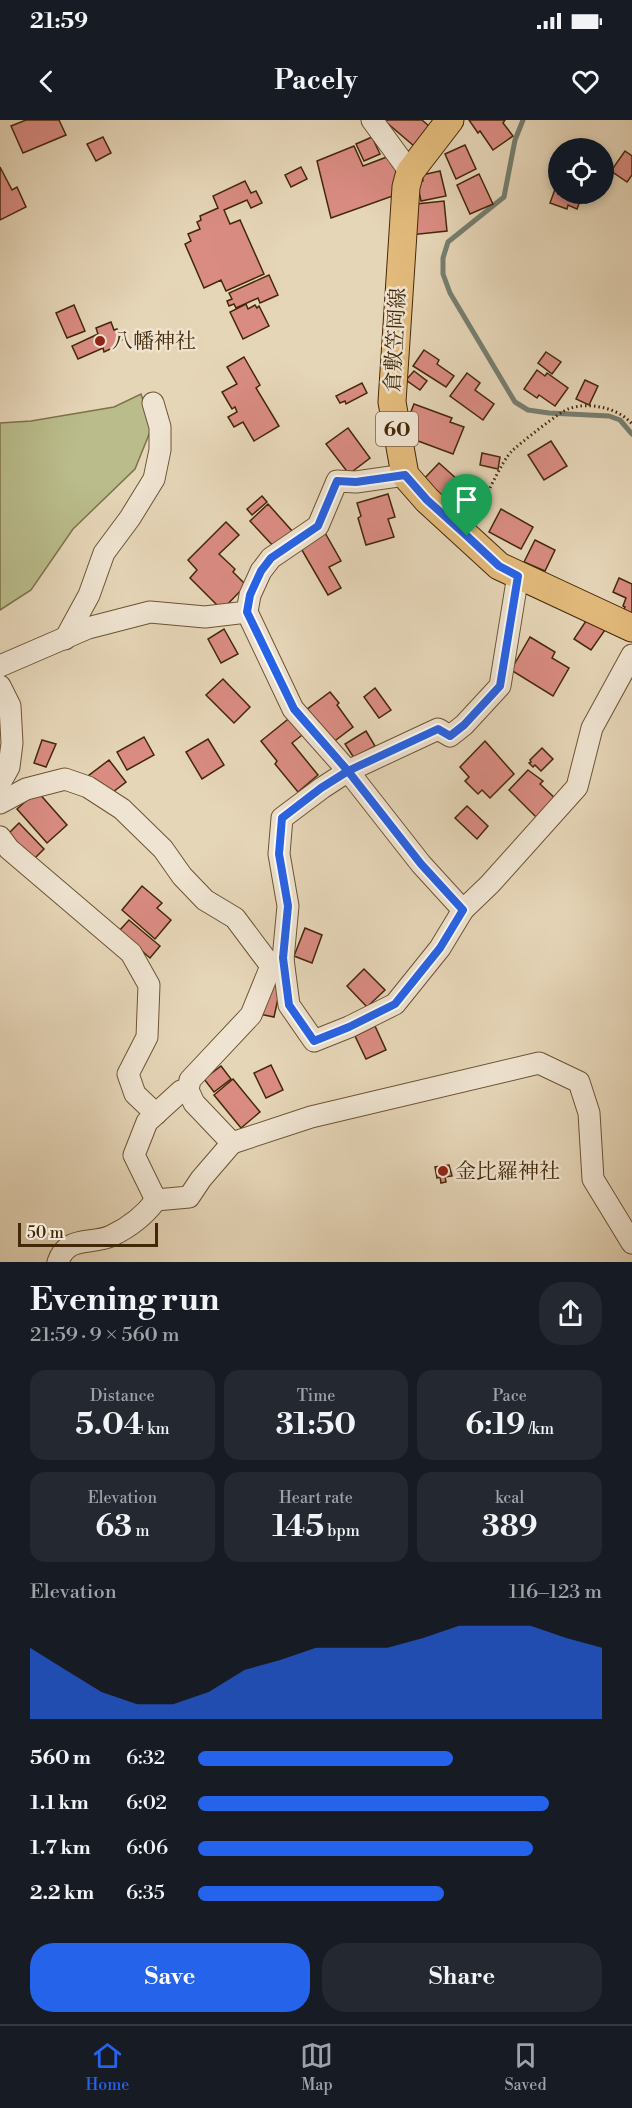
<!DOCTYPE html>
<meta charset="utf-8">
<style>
:root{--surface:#171b24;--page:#242831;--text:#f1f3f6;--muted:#9ea1a6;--line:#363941;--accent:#2563eb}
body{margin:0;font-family:"Libre Bodoni","Noto Serif JP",serif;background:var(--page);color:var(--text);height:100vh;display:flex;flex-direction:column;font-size:22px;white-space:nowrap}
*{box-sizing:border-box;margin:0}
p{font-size:20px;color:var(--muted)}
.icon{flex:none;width:33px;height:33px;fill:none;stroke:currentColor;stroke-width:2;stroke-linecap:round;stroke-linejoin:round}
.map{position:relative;height:1142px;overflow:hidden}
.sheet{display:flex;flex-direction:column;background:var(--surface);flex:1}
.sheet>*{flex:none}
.fabs{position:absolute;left:548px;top:18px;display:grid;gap:12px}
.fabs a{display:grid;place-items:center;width:66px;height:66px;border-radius:50%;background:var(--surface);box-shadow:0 3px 9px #0003;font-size:30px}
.scale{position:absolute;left:18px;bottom:15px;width:140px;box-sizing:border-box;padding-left:6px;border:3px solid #432808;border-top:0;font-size:16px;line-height:21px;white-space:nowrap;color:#432808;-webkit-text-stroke:4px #efe4d1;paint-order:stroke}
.pin{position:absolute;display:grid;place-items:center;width:51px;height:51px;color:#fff;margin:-62px -26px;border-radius:50% 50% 50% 0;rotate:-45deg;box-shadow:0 0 6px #0007}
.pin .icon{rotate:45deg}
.round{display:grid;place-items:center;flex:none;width:63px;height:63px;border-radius:24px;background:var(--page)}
.overview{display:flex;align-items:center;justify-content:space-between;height:102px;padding:0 30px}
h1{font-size:33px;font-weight:700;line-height:45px}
.figures{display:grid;grid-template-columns:repeat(3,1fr);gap:9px;height:102px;padding:6px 30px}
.figures div{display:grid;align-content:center;border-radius:15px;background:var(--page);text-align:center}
.figures b{font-size:30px;font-weight:700}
.figures small{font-size:16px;font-weight:400}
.figures p{font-size:16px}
.chart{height:168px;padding:12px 30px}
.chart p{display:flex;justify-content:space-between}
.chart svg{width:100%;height:108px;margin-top:6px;fill:var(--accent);opacity:.7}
.action{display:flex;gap:12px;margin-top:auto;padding:12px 30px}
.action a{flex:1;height:69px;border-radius:24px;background:var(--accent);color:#fff;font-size:24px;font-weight:700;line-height:69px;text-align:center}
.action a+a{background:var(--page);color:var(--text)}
ul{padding:0 30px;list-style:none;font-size:20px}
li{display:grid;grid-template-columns:96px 72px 1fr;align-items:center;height:45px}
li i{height:15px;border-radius:8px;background:var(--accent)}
.status{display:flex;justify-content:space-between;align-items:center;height:42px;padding:0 30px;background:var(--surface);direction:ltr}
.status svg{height:16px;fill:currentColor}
header{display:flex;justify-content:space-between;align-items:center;height:78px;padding:0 30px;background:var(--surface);font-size:27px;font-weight:700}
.tab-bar{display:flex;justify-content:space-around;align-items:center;height:84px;border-top:2px solid var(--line);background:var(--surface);font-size:16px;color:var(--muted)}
.tab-bar a{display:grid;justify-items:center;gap:3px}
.tab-bar .current{color:var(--accent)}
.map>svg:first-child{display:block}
.green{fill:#babc8b;stroke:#7e724a;stroke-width:1.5}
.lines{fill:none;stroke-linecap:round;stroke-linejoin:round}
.stream{stroke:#757e70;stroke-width:5}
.building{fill:#da8c83;stroke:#432808;stroke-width:1.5}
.minor-casing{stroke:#6c5434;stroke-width:23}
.major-casing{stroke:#432808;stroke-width:29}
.path{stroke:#432808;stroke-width:3;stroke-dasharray:1.5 3;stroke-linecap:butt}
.minor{stroke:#efe4d1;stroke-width:21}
.major{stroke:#e3bb7c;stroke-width:27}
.route-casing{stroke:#fff;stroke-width:12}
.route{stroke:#2563eb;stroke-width:8}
.poi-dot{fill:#8f2418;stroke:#efe4d1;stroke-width:2}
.labels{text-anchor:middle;stroke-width:5;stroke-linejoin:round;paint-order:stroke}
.shield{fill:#efe4d1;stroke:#776044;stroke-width:1.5}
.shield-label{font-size:20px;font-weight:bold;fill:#432808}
.street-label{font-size:21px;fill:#432808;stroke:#efe4d1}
.poi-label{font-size:21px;fill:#432808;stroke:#efe4d1;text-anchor:start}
</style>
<div class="status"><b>21:59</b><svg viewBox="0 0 49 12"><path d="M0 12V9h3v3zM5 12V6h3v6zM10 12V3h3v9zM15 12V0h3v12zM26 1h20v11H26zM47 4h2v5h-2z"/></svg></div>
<header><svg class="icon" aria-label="back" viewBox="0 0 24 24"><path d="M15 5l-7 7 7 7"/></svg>Pacely<svg class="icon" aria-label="heart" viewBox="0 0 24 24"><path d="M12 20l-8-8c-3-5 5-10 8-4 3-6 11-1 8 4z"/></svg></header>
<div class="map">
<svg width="632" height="1142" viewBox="0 0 632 1142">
<rect width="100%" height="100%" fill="#e6d6b8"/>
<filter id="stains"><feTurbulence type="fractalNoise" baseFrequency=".00333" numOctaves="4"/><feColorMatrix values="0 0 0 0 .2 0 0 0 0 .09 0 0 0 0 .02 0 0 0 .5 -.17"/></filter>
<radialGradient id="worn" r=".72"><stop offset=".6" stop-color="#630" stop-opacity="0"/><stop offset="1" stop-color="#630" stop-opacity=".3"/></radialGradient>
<!-- green -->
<polygon class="green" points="141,274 152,307 135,349 73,409 31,470 0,490 0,303 31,301 114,287"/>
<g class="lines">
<!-- stream -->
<polyline class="stream" points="523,0 515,20 504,77 448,122 443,138 443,154 450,173 515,282 528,290 549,293 609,296 620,300 632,314"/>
</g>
<!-- building -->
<g class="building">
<polygon points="26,0 59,0 66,15 23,33 11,6"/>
<polygon points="387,0 422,0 430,7 414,26 386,2"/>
<polygon points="469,0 505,0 503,3 513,16 493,30 480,11 478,13"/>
<polygon points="103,17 111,33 96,41 87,24"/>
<polygon points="372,17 380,34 364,41 356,24"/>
<polygon points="465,25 476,49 456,59 445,34"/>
<polygon points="354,26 363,46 392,35 400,53 401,73 331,98 317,41"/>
<polygon points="625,31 632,36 632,55 627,62 611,51"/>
<polygon points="0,47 12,70 17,67 26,87 0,100"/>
<polygon points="301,47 307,59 291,67 285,55"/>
<polygon points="440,51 446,76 421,81 417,62 423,61 422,55"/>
<polygon points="479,54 493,84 470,94 457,65"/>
<polygon points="245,61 251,73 256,71 262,83 251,88 247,80 224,90 230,104 240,100 264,154 226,171 221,160 204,168 185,124 191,121 188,114 200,109 197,102 201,100 200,96 218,88 213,76"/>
<polygon points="558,61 558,74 590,74 586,83 580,81 577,89 568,85 567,89 550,83"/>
<polygon points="444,81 447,111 410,115 409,102 417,101 416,84"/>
<polygon points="269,155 278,175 260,183 258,178 236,188 234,184 229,186 227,181 232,179 229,173"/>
<polygon points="246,184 248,189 255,185 257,188 259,186 269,206 243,219 230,192"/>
<polygon points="74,185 85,211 67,218 56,193"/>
<polygon points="111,202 114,210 117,209 122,220 116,223 117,226 104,232 103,228 78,239 72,226 98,214 96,208"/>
<polygon points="424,230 439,240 437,244 454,256 446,267 413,246"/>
<polygon points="546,232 561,242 552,254 538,243"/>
<polygon points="244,237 260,265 256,268 279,306 254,321 243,302 234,307 228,297 237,292 235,287 232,289 222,272 237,264 227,247"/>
<polygon points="537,250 545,256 547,253 568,268 555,286 539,275 537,278 524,269"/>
<polygon points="414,251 427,261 420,270 406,260"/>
<polygon points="467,253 480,263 475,270 494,284 483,300 450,276"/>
<polygon points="585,260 598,266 589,285 576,279"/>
<polygon points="362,263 367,273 346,284 345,281 340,283 336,276"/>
<polygon points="414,284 452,298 450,302 464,307 453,334 410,318 416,302 408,299"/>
<polygon points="348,308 370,338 349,354 326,324"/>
<polygon points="551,321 567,346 544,360 528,335"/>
<polygon points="482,333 500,337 498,349 480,345"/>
<polygon points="439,343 458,360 441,380 421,362"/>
<polygon points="388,374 395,397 388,399 394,417 366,425 358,398 361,396 357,383"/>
<polygon points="262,376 267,382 252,395 247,389"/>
<polygon points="268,384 293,412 275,428 250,401"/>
<polygon points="501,389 533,407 521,429 489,412"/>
<polygon points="226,402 239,415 219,434 235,449 233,452 246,465 222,490 190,458 197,450 188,440"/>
<polygon points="324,411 341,441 329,447 341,468 328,475 299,425"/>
<polygon points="535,420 555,430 545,451 524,442"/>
<polygon points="619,458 632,464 632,498 622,493 625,487 623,486 626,478 613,472"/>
<polygon points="588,498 605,510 591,530 574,519"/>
<polygon points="224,509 238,534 221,543 208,519"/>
<polygon points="530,517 555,532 552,538 569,548 553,576 511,550"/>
<polygon points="223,559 250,587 234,603 206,575"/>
<polygon points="375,568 391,590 379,598 364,577"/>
<polygon points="330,572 339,583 337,585 353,607 332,623 306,590"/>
<polygon points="292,596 306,612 292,623 318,655 298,672 275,644 277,641 261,621"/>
<polygon points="366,611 375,626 354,638 345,624"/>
<polygon points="144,617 154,635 127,650 117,632"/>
<polygon points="208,619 224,645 202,659 186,632"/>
<polygon points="42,620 56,624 46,647 34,643"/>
<polygon points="485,621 514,654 490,678 482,670 478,674 465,661 469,657 460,647"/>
<polygon points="542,628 553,639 541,651 535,645 533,647 529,643 531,642 530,640"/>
<polygon points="109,640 126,662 105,678 88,656"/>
<polygon points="528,650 543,661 540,664 557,680 539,700 509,670"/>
<polygon points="37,671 67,705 47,723 17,689"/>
<polygon points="467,686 488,706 477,719 455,698"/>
<polygon points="19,703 44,729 32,741 7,715"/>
<polygon points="142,766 162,783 157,788 171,800 155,819 122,790"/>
<polygon points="129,800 160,826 150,838 119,811"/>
<polygon points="305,808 322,815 312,843 294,836"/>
<polygon points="364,849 385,870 367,887 347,866"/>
<polygon points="266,862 281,865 274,897 259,894"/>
<polygon points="375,906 386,930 366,939 355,916"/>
<polygon points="271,945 283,970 266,978 254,953"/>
<polygon points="221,946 231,959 214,972 204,959"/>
<polygon points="233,959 260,992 241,1008 214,975"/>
<polygon points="449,1045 452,1056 445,1057 446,1062 441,1063 440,1057 437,1058 435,1047"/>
</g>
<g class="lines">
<!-- minor casing -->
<g class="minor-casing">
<g id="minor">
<polyline points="372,0 410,52"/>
<polyline points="405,355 356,362 337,361 318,406 271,438 261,451 250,475 247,492 293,589 348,651 421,744 463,790 490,764 577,667 592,608 632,535"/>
<polyline points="518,455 500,566 464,605 450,616 438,609 348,651 322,668 282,698 279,734 288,786 283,839 271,846 251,895 190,960 188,970 194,983 232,1023 311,997 539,943 579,962 589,993 593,1059 632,1123"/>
<polyline points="65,519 89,475 104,433 130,398 154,359 160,330 160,307 153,283"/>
<polyline points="0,546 88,508 150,492 205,497 247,492"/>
<polyline points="0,566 10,586 12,623 9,647 0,663"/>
<polyline points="0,683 26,669 65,659 88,667 122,689 163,729 182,756 205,780 235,798 271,846"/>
<polyline points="0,717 9,729 131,833 149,865 147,917 128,954 135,974 156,994"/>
<polyline points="283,839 289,885 314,921 349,907 395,884 440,828 463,790"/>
<polyline points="188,970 181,971 147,1002 134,1035 156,1080 189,1077 201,1059 232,1023"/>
<path d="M58 1142C67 1115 91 1125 111 1116 128 1108 145 1095 156 1080"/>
</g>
</g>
<!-- major casing -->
<g class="major-casing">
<polyline id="major" points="450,0 410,52 406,67 392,282 405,355 427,380 499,446 632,508"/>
</g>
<!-- path -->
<path class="path" d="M476 396C484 381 502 340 512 331 519 324 561 291 568 289 588 281 619 288 632 304"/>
<!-- minor -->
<use href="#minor" class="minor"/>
<!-- major -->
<use href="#major" class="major"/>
</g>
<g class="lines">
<!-- route casing -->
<g class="route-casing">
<polyline id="route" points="467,416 427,380 405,355 356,362 337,361 318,406 271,438 261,451 250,475 247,492 294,589 348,651 321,668 282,698 279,734 288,786 283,838 289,885 314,921 349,907 395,884 440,828 463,790 421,744 348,651 438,609 450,616 464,605 500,566 518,456 499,446 467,416"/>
</g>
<!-- route -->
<use href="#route" class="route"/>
</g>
<!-- markers -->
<g class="poi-dot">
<circle cx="100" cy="221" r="6"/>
<circle cx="443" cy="1051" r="6"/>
</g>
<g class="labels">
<!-- shield labels -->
<rect class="shield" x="376" y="292" width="42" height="34" rx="4.5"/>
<g class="shield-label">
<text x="397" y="316">60</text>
</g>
<!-- street labels -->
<g class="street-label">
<text transform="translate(395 220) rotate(-87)" y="7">倉敷笠岡線</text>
</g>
<!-- poi labels -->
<g class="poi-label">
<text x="112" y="228">八幡神社</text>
<text x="455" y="1058">金比羅神社</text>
</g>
</g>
<rect width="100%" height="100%" filter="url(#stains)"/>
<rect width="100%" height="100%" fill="url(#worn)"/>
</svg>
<div class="fabs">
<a><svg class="icon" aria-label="locate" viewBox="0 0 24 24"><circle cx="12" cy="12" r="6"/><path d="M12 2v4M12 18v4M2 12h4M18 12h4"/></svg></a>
</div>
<div class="scale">50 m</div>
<div class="pin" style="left:467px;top:416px;background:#1e9e55"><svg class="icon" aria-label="arrive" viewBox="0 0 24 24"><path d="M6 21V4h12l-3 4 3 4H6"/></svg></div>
</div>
<section class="sheet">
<div class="overview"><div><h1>Evening run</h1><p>21:59 · 9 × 560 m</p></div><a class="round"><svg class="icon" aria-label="share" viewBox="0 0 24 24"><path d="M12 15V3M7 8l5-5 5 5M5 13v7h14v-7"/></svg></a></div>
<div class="figures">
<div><p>Distance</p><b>5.04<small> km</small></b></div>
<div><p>Time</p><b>31:50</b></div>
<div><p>Pace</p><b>6:19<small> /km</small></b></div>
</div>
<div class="figures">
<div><p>Elevation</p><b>63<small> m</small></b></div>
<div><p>Heart rate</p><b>145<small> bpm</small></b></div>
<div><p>kcal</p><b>389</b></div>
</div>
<div class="chart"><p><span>Elevation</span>116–123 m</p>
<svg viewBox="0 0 160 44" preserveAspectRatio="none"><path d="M0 44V15L10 24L20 33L30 38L40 38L50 33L60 24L70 20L80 15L90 15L100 15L110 11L120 6L130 6L140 6L150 11L160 15V44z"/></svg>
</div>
<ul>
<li><b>560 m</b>6:32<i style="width:63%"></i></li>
<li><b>1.1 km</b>6:02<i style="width:87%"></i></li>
<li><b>1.7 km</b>6:06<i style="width:83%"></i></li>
<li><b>2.2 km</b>6:35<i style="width:61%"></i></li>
</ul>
<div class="action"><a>Save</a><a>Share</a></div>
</section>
<nav class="tab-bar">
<a class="current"><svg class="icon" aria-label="home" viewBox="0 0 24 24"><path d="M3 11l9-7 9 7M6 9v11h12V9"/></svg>Home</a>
<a><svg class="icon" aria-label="map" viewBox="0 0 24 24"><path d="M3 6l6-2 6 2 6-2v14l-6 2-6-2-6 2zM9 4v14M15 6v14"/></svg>Map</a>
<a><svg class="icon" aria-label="saved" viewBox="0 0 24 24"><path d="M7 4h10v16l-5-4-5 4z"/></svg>Saved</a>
</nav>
